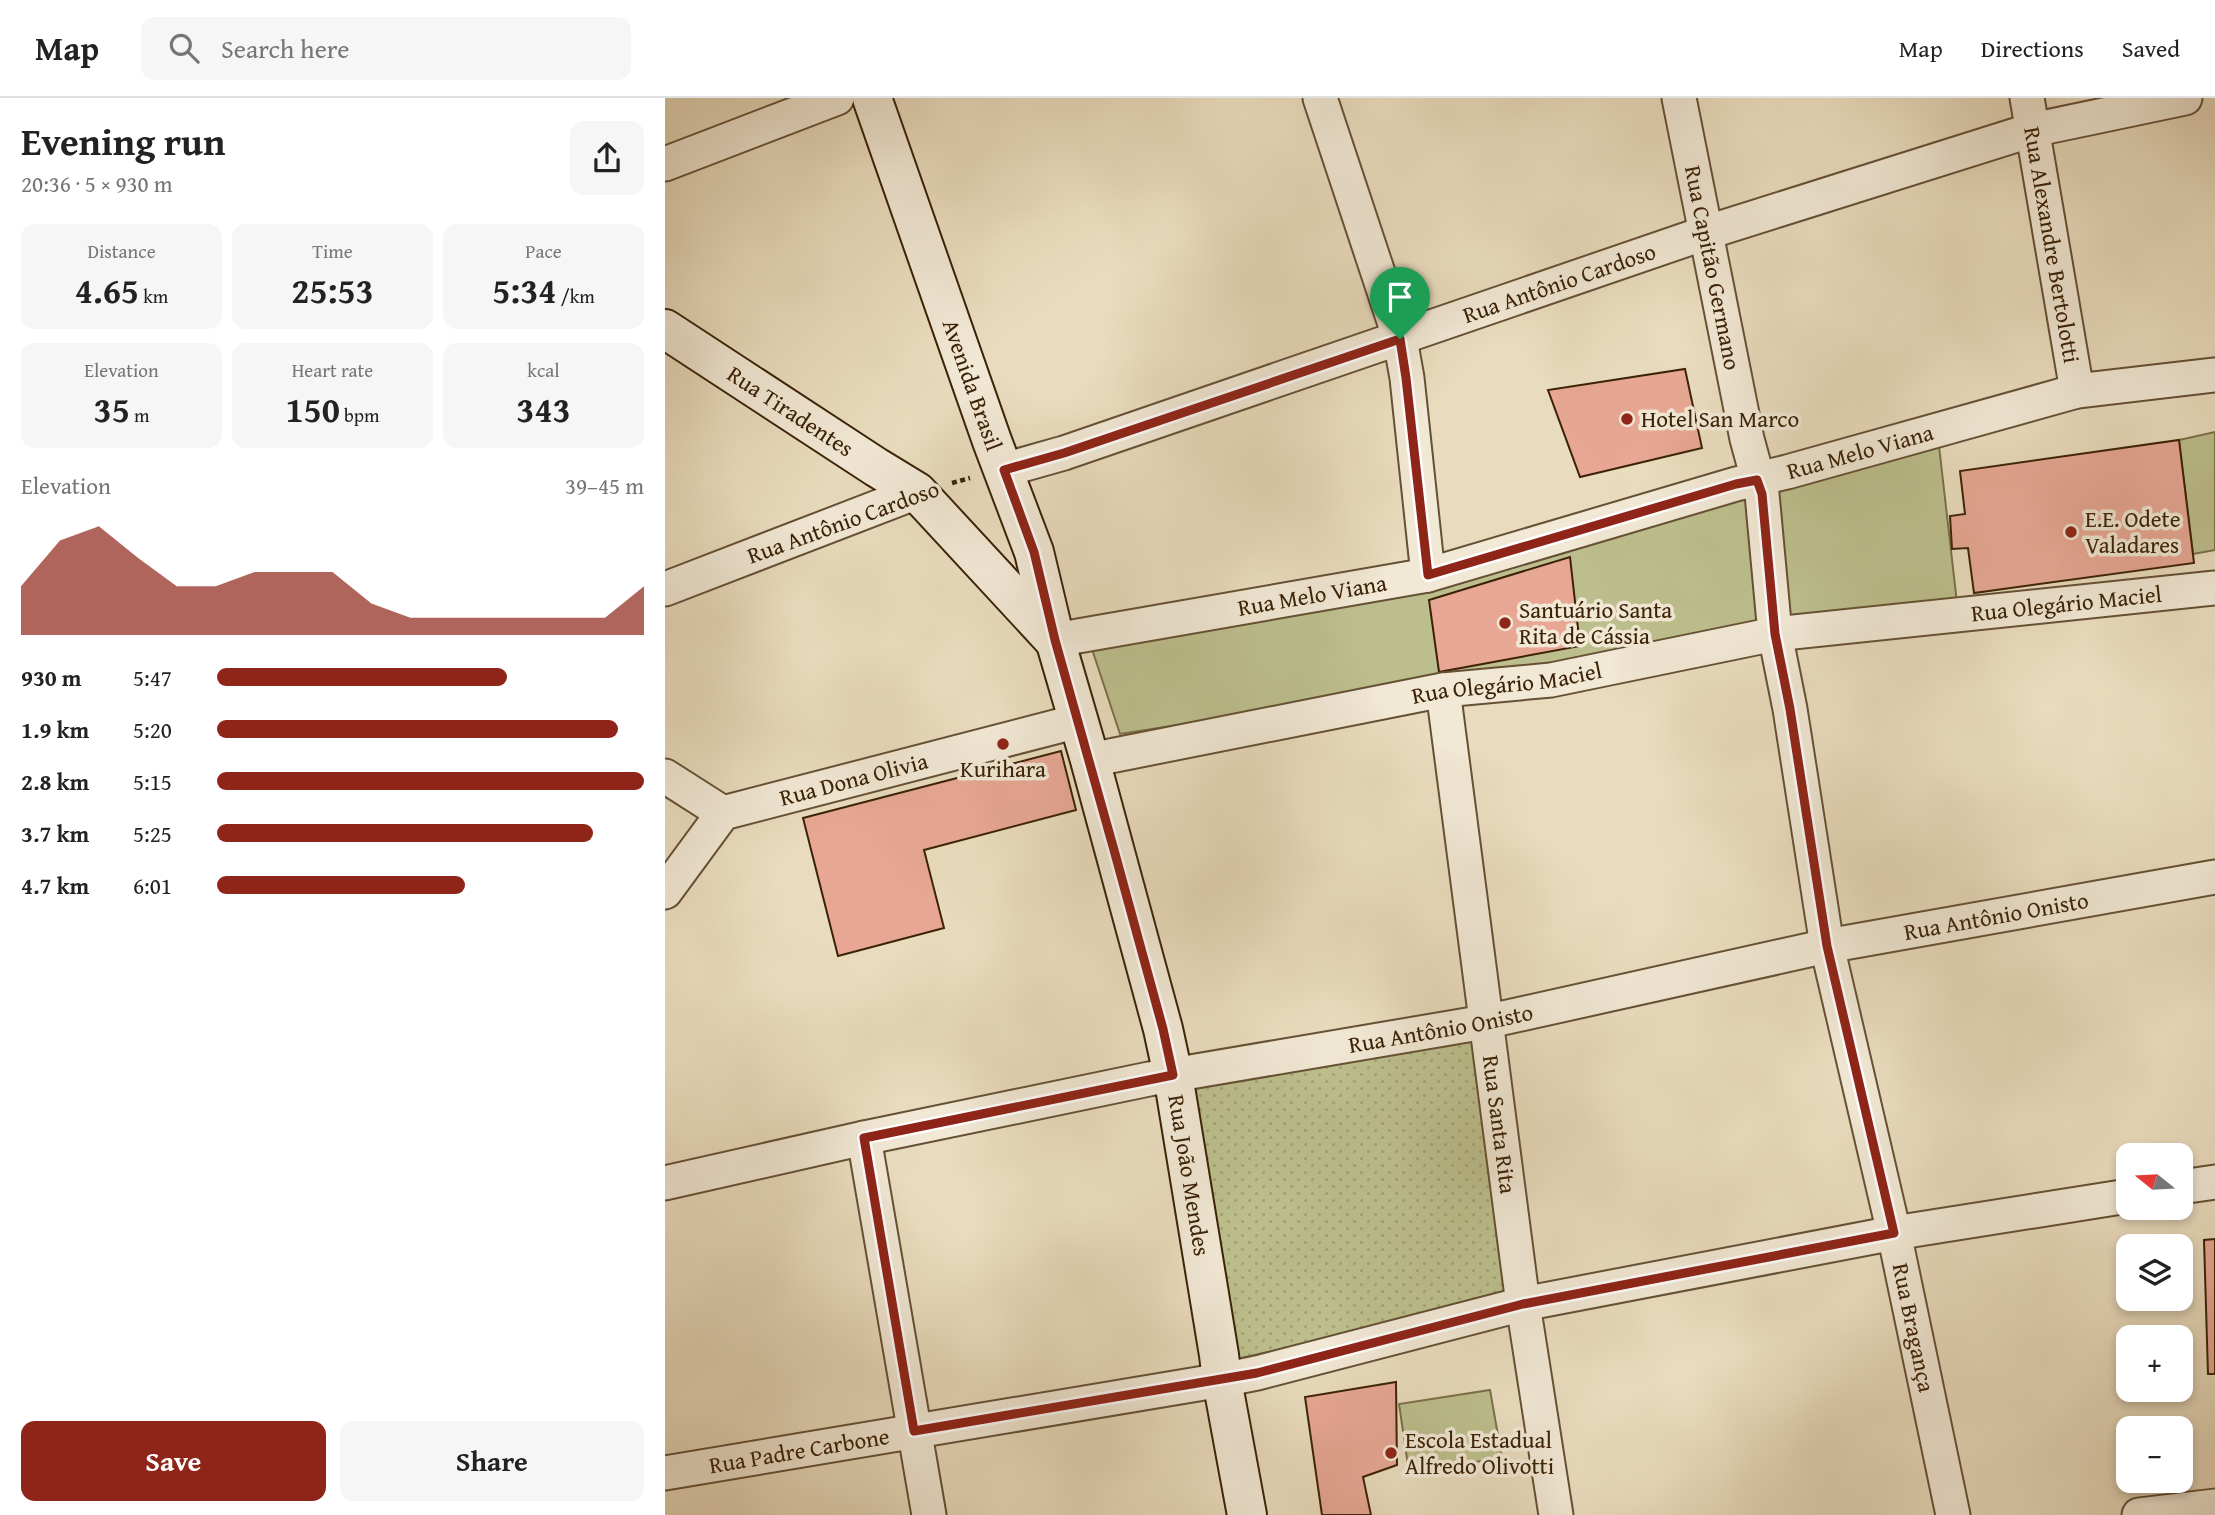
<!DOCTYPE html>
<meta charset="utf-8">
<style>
:root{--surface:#fff;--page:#f6f6f6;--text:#222;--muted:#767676;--line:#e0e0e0;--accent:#8f2418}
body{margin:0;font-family:"Gentium Book Plus",serif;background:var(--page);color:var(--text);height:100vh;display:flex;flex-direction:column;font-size:26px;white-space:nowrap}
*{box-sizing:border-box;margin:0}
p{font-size:23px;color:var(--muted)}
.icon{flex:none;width:38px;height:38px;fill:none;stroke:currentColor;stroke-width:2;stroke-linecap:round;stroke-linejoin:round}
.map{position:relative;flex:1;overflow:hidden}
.side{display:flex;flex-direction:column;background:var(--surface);width:665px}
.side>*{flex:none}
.needle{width:46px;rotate:288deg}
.controls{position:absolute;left:1451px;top:1045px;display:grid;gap:14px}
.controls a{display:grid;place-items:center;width:77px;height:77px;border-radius:14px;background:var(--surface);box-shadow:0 4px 10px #0003;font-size:35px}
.pin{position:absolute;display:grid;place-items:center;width:60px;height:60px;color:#fff;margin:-72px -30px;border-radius:50% 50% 50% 0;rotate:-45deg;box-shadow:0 0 7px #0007}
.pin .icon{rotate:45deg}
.round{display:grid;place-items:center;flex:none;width:74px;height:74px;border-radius:14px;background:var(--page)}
.head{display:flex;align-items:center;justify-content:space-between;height:119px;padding:0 21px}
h1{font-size:38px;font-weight:700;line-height:52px}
.metrics{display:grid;grid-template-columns:repeat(3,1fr);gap:10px;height:119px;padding:7px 21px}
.metrics div{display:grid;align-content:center;border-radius:14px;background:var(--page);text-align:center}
.metrics b{font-size:35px;font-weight:700}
.metrics small{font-size:19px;font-weight:400}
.metrics p{font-size:19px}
.chart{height:196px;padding:14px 21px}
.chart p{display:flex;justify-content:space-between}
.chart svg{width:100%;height:126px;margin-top:7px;fill:var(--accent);opacity:.7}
.button{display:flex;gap:14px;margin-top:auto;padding:14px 21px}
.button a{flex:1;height:80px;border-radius:14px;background:var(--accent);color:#fff;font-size:28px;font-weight:700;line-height:80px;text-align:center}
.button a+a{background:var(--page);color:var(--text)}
ul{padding:0 21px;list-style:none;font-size:23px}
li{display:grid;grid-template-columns:112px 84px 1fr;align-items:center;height:52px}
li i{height:18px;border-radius:9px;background:var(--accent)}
header{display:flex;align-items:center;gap:42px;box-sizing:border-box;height:98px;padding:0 35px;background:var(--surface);border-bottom:2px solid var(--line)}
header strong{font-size:33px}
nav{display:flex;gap:38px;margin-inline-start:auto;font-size:24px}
.search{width:490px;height:63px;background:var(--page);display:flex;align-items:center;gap:18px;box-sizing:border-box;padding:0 24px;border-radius:14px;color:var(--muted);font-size:26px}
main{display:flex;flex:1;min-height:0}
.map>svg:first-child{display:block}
.grass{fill:url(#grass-dots);stroke:#7c704a;stroke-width:2}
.park{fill:#bcbf8d;stroke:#7c704a;stroke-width:2}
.building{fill:#e7a794;stroke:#3b2206;stroke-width:2}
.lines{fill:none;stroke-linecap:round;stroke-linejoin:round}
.street-casing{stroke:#665034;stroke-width:37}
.secondary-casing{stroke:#3b2206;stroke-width:42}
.path{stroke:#3b2206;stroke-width:4.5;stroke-dasharray:5 3.5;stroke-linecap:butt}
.street{stroke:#f1e8d5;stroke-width:33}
.secondary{stroke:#f1e8d5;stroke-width:38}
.route-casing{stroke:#fff;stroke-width:14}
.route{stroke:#8f2418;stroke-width:9}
.poi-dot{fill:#8f2418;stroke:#f1e8d5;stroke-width:2.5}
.labels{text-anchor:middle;stroke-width:7;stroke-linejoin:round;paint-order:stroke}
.street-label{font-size:23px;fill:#3b2206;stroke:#f1e8d5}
.poi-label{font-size:23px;fill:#3b2206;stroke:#f1e8d5;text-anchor:start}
</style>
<header>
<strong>Map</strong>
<div class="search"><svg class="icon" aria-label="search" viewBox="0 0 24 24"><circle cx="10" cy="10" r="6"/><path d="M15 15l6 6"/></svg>Search here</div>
<nav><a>Map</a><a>Directions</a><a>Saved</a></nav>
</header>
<main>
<section class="side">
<div class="head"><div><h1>Evening run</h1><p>20:36 · 5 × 930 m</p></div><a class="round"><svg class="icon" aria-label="share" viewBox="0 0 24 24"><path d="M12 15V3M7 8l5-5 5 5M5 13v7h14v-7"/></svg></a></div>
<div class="metrics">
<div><p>Distance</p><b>4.65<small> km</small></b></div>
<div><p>Time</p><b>25:53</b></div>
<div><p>Pace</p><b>5:34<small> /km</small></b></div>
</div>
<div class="metrics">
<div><p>Elevation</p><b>35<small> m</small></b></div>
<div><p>Heart rate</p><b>150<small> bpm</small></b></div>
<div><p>kcal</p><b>343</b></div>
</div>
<div class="chart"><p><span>Elevation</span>39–45 m</p>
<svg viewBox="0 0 160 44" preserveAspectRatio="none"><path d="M0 44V27L10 11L20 6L30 17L40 27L50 27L60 22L70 22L80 22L90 33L100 38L110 38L120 38L130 38L140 38L150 38L160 27V44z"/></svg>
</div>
<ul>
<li><b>930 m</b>5:47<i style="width:68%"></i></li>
<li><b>1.9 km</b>5:20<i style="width:94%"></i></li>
<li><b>2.8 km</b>5:15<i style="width:100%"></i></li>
<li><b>3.7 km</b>5:25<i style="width:88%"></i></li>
<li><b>4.7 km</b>6:01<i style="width:58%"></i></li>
</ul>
<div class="button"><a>Save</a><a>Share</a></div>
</section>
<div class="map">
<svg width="1550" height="1417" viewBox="0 0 1550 1417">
<defs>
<pattern id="grass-dots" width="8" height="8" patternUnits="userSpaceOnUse" patternTransform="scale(1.75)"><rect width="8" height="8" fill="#bcbf8d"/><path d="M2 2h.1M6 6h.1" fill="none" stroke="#a2a478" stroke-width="1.8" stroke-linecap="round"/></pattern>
</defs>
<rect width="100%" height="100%" fill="#e9dcbe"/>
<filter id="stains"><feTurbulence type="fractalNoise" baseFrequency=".00286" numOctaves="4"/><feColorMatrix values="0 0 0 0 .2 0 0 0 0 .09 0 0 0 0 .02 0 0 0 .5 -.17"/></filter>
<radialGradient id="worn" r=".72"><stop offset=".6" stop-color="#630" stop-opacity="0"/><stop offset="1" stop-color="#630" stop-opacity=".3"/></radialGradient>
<!-- grass -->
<polygon class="grass" points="812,938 848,1198 563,1263 519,982"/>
<!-- park -->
<g class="park">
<polygon points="1550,334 1550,452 1528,456 1514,342"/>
<polygon points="1274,348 1292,505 455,636 427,551 763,488"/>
<polygon points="825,1292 837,1360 744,1374 734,1306"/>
</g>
<!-- building -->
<g class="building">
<polygon points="1020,271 1037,350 915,379 883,292"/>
<polygon points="1514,342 1529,465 1309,495 1303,450 1287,451 1285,418 1300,416 1295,373"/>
<polygon points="905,459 915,548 774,574 764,502"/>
<polygon points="396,653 411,712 259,752 279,830 173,858 138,720"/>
<polygon points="1550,1141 1550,1276 1543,1276 1539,1142"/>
<polygon points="731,1284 732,1367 698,1379 706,1417 657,1417 640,1299"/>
</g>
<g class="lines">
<!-- street casing -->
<g class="street-casing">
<g id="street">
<polyline points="655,0 735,241 742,280 763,477"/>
<path id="s1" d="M1014 0 1082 341 1097 396 1110 536 1125 611 1162 848 1229 1135 1288 1417"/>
<path id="s2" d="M1362 0 1412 293"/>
<polyline points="0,66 172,0"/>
<path id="s3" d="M339 372 399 355 1040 135 1367 32 1520 0"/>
<polyline points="0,491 252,394"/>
<path id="s4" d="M390 542 763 477 1071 386 1122 374 1412 293 1550 277"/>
<path id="s5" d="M778 592 858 1206 891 1417"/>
<path id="s6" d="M425 662 778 592 886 582 1110 536 1550 490"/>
<polyline points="0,678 58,715"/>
<path id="s7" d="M0 794 58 715 413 623"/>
<polyline points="199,1040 264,1417"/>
<path id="s8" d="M0 1085 199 1040 484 981 820 924 1162 848 1550 779"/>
<polyline points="1516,1089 1550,1084"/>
<path id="s9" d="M0 1375 557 1282 592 1275 858 1206 1229 1135 1463 1098"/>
<polyline points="1474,1417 1550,1408"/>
</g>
</g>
<!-- secondary casing -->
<g class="secondary-casing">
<g id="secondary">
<path id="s10" d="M207 0 327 343 369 454 390 542 425 662 498 931 508 977 554 1257 557 1282 582 1417"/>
<path id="s11" d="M0 231 211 369 252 394 388 541"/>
</g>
</g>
<!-- path -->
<polyline class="path" points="287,385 305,380"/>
<!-- street -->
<use href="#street" class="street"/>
<!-- secondary -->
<use href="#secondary" class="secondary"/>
</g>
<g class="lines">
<!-- route casing -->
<g class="route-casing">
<polygon id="route" points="735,241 741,280 763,477 1071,386 1092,382 1097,396 1110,536 1125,611 1162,848 1229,1135 858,1206 592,1275 249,1333 199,1040 508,977 498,931 449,752 390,542 369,454 339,372 399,355"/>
</g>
<!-- route -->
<use href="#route" class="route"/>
</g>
<!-- markers -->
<g class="poi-dot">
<circle cx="962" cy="321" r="7"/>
<circle cx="1406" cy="434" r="7"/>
<circle cx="840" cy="525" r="7"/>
<circle cx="338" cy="646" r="7"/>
<circle cx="726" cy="1355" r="7"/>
</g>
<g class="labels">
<!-- street labels -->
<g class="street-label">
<text dy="8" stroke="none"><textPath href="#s2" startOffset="149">Rua Alexandre Bertolotti</textPath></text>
<text dy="8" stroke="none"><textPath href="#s1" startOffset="173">Rua Capitão Germano</textPath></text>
<text dy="8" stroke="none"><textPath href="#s3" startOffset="586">Rua Antônio Cardoso</textPath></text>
<text dy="8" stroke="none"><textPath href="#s10" startOffset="304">Avenida Brasil</textPath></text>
<text dy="8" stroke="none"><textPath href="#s11" startOffset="150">Rua Tiradentes</textPath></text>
<text dy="8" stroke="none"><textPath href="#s4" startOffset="828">Rua Melo Viana</textPath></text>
<text transform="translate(178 424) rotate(-20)" y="8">Rua Antônio Cardoso</text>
<text dy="8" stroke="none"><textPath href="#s4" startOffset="261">Rua Melo Viana</textPath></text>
<text dy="8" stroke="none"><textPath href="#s6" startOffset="990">Rua Olegário Maciel</textPath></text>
<text dy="8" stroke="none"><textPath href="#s6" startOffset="424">Rua Olegário Maciel</textPath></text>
<text dy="8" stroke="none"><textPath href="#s7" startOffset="233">Rua Dona Olivia</textPath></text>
<text dy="8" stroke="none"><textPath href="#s8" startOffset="1358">Rua Antônio Onisto</textPath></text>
<text dy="8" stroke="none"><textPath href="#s8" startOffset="791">Rua Antônio Onisto</textPath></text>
<text dy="8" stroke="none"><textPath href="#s5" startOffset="438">Rua Santa Rita</textPath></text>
<text dy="8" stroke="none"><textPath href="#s10" startOffset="1125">Rua João Mendes</textPath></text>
<text dy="8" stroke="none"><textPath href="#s1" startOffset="1253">Rua Bragança</textPath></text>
<text dy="8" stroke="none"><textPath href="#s9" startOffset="136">Rua Padre Carbone</textPath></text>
</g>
<!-- poi labels -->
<g class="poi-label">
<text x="976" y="329">Hotel San Marco</text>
<text x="1420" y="429">E.E. Odete<tspan x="1420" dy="26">Valadares</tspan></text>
<text x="854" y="520">Santuário Santa<tspan x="854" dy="26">Rita de Cássia</tspan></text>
<text x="338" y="679" text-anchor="middle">Kurihara</text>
<text x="740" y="1350">Escola Estadual<tspan x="740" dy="26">Alfredo Olivotti</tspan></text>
</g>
</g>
<rect width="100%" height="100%" filter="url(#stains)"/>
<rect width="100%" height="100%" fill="url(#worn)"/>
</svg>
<div class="controls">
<a><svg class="needle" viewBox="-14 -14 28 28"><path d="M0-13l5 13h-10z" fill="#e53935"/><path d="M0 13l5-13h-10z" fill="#767676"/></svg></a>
<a><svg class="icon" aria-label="layers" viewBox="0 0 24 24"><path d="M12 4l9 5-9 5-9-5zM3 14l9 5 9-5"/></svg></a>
<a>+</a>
<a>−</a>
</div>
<div class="pin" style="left:735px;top:241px;background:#1e9e55"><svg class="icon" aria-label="arrive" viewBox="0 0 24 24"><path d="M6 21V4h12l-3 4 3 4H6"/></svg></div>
</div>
</main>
